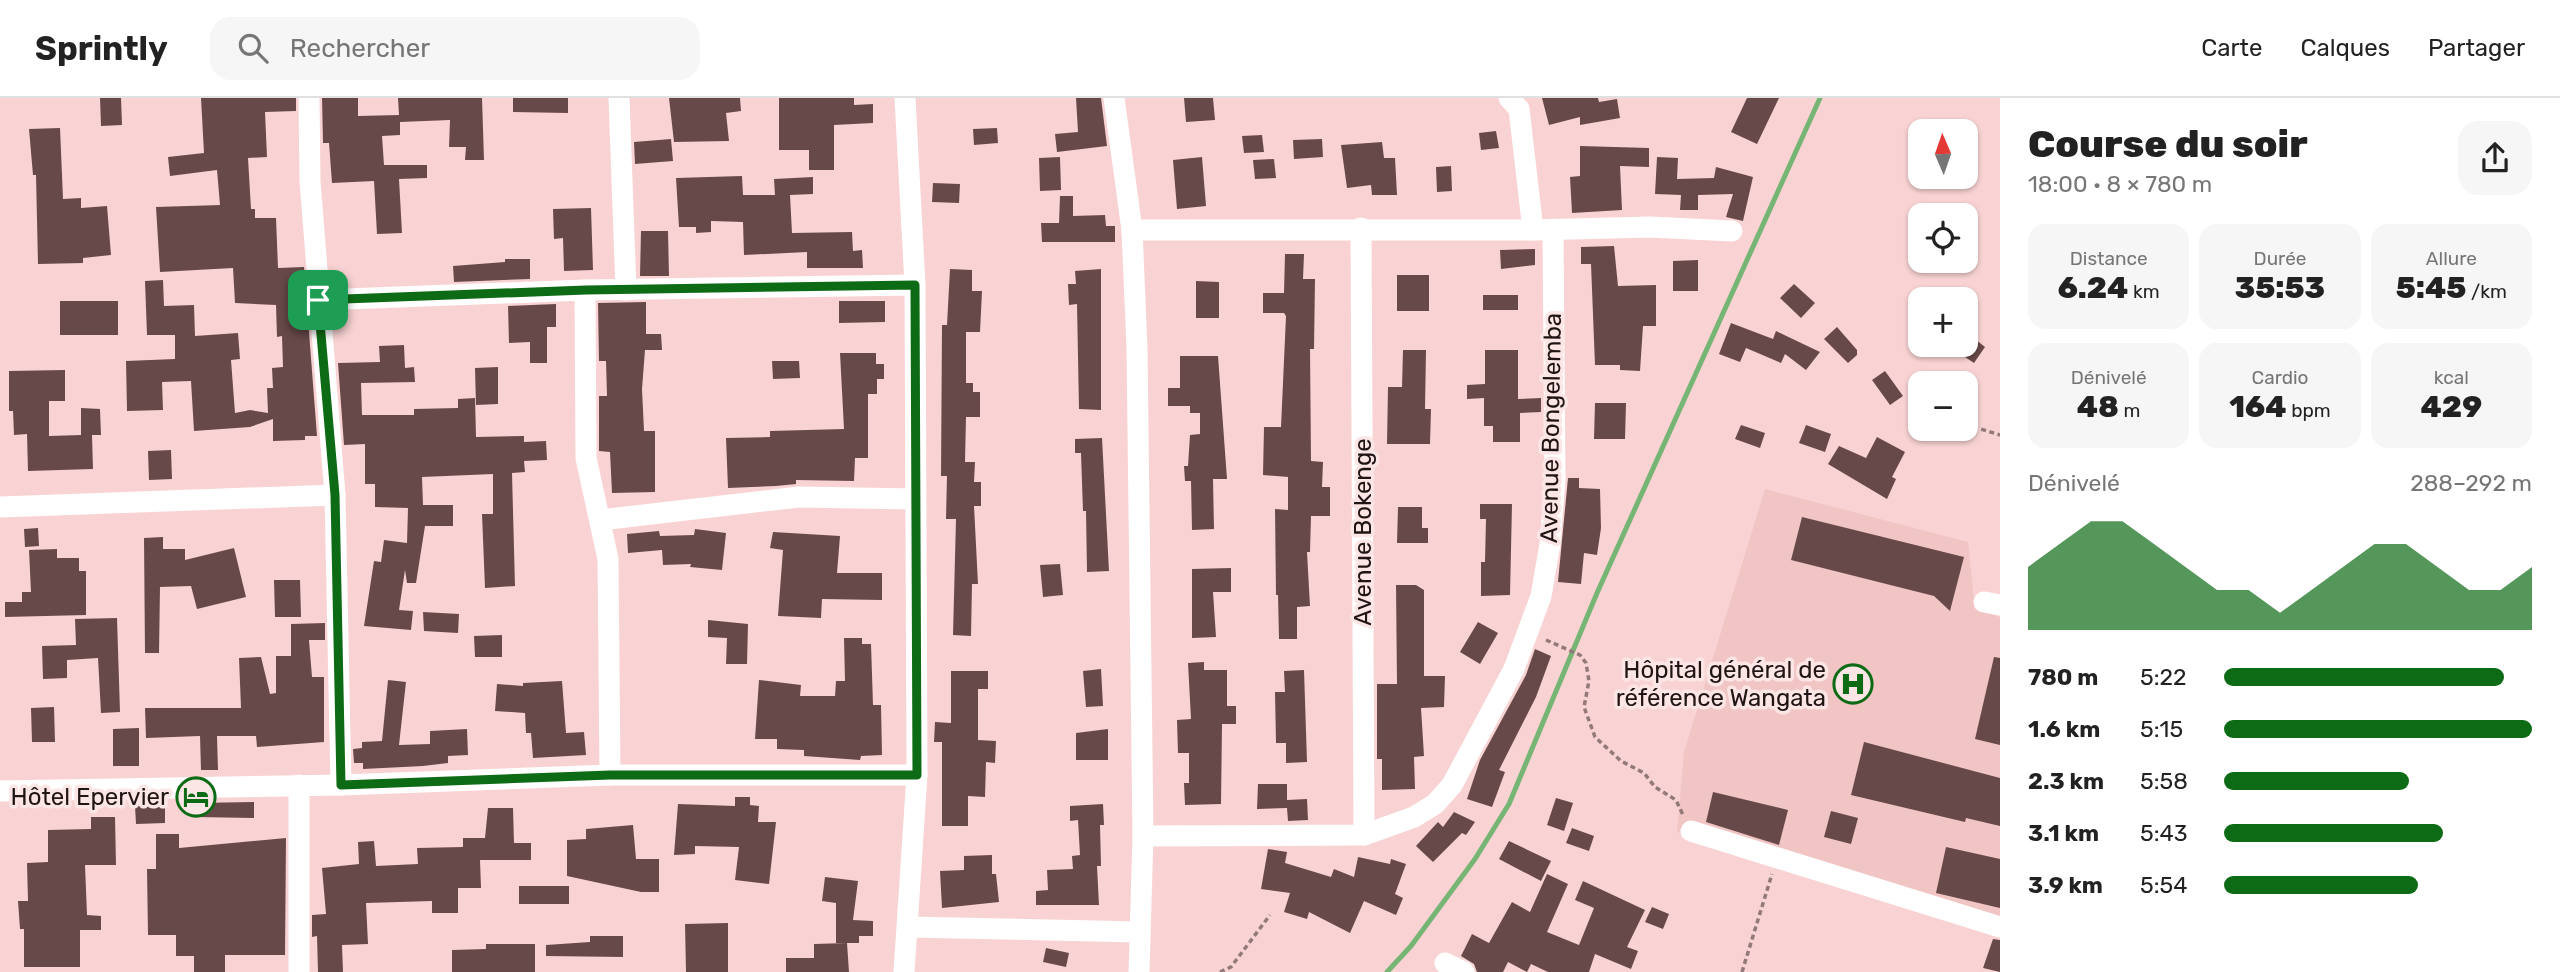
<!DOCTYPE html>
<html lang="fr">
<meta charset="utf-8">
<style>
:root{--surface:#fff;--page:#f6f6f6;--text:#222;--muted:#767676;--line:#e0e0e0;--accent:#0e6b15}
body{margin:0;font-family:Rubik,sans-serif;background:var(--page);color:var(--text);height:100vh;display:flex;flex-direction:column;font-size:26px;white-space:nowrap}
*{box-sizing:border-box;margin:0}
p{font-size:23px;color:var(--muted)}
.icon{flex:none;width:38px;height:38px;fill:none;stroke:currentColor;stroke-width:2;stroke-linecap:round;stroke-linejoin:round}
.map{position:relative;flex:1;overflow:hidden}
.drawer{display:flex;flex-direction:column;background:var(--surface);width:560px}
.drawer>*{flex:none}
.needle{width:46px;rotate:358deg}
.buttons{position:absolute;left:1908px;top:21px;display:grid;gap:14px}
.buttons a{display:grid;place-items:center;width:70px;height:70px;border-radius:14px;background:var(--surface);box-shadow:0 2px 5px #0004;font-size:35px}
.pin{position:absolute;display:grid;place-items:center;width:60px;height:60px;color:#fff;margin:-30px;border-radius:14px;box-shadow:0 4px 10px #0006}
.round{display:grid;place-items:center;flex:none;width:74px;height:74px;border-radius:21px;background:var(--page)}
.summary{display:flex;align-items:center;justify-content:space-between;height:119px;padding:0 28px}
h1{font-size:38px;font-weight:800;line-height:52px}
.metrics{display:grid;grid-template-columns:repeat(3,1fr);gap:10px;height:119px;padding:7px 28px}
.metrics div{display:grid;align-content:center;border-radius:18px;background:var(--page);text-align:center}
.metrics b{font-size:30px;font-weight:800}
.metrics small{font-size:19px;font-weight:400}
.metrics p{font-size:19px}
.chart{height:196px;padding:14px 28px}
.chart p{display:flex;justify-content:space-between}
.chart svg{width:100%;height:126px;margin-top:7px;fill:var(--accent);opacity:.7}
ul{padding:0 28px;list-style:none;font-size:23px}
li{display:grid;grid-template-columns:112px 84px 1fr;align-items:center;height:52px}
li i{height:18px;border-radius:9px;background:var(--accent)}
header{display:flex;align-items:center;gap:42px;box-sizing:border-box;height:98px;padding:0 35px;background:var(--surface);border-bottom:2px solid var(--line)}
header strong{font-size:33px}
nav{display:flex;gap:38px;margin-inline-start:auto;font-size:24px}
.search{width:490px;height:63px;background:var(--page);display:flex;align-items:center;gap:18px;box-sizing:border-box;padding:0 24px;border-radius:21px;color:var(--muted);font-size:26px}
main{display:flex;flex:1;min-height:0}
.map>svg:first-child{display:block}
.built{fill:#f2c5c5}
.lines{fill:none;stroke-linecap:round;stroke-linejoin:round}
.stream{stroke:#77b575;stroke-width:5}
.building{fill:#684949}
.path{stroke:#937979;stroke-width:3.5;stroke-dasharray:5 3.5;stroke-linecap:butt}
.minor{stroke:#fff;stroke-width:21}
.route-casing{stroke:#fff;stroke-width:14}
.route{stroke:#0e6b15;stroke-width:9}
.labels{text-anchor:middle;stroke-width:7;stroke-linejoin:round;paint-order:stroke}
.street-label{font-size:24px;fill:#201414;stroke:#fce5e5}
.poi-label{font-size:24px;fill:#201414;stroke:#fce5e5;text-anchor:end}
</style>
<header>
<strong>Sprintly</strong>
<div class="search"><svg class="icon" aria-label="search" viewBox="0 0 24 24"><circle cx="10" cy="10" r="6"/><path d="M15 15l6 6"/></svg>Rechercher</div>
<nav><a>Carte</a><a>Calques</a><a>Partager</a></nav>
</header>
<main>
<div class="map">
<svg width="2000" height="874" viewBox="0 0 2000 874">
<rect width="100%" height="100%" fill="#f9d3d3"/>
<!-- built -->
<polygon class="built" points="1765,391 1968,444 1975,511 2000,519 2000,834 1785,762 1677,734 1684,654"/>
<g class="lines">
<!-- stream -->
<polyline class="stream" points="1387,874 1411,848 1475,761 1509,706 1597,495 1820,0"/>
</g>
<!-- building -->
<g class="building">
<polygon points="100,0 121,0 122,27 101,28"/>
<polygon points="201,0 296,0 296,20 296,13 265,14 267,59 248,60 251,111 255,111 255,120 276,120 278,170 304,169 317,338 305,338 305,342 273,343 273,321 250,329 194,333 191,283 162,284 163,312 127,313 126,263 175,261 175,237 147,237 145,183 163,182 164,208 194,207 195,238 238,235 240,261 231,262 235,315 250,312 268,315 267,290 273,290 272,270 283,269 282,238 277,239 276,207 235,205 233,170 160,174 156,109 220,107 217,72 170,78 168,59 204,55"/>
<polygon points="322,0 358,0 358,18 399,17 398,0 482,0 484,62 465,62 466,49 449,49 450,22 400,24 400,37 382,38 384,67 427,67 427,80 399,81 402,135 377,136 374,83 332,85 329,45 323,45"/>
<polygon points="513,0 568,0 568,15 513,14"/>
<polygon points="669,0 740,0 741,13 726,15 729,43 674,44"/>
<polygon points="779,0 854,0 854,7 873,6 873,25 834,27 834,72 809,72 809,52 779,52"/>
<polygon points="1076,0 1101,0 1107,48 1057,54 1055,36 1078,34"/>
<polygon points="1184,0 1213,0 1215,22 1186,24"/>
<polygon points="1542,0 1598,0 1599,4 1617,1 1620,20 1580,27 1580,19 1549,27"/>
<polygon points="1747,0 1779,0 1757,46 1731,34"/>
<polygon points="60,30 63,101 81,100 81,110 107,108 111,157 83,160 83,165 38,166 36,77 33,77 29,31"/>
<polygon points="997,30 998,45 974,47 973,31"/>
<polygon points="1496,33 1499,50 1481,52 1479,35"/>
<polygon points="1262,37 1264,54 1244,55 1242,38"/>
<polygon points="671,41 673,63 635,66 634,44"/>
<polygon points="1322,41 1323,59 1294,61 1293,42"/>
<polygon points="1382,44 1384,60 1395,60 1397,97 1372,97 1371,87 1347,90 1341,47"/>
<polygon points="1580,48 1649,50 1649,69 1620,68 1622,112 1572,115 1570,79 1580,78"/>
<polygon points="1060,59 1061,92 1040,93 1039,60"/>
<polygon points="1202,59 1206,108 1177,111 1173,62"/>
<polygon points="1657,59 1678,60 1677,81 1714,80 1716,69 1753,79 1743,123 1726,119 1733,96 1698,97 1698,112 1680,112 1681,97 1655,96"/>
<polygon points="1274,61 1276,80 1255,81 1253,62"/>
<polygon points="1451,68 1452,93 1437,94 1436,69"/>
<polygon points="742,78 743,97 775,97 774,81 813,79 813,96 790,97 792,135 852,134 853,153 862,152 863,170 807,170 807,154 744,157 743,124 711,123 711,134 696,135 696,129 679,129 676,80"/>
<polygon points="933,85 960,86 959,105 932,104"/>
<polygon points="1060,98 1073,98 1073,118 1105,117 1106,128 1115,128 1115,144 1042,144 1041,125 1059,125"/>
<polygon points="591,110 593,172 564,173 563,140 554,141 553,111"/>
<polygon points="641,133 668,133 669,178 640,178"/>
<polygon points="1614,148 1618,188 1656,187 1656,228 1643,228 1640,273 1620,272 1620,267 1595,267 1591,166 1581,166 1581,149"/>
<polygon points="1535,151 1535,167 1501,171 1500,152"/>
<polygon points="1285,156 1304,156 1303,181 1315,181 1314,251 1310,251 1311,363 1323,364 1322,389 1330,389 1330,418 1311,418 1310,454 1307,454 1310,508 1297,509 1297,541 1279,541 1278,497 1276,497 1275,411 1288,412 1288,379 1263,377 1264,329 1281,329 1286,218 1284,215 1263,215 1263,195 1284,195"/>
<polygon points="505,161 530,161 530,181 454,184 453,168 505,164"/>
<polygon points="1698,162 1698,193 1673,193 1673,163"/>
<polygon points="950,171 972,172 972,193 982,193 980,234 966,234 966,285 973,285 973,294 980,294 980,319 966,319 965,364 975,364 974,384 981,384 981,408 974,408 978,486 972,486 971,538 953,537 956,421 946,421 947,378 941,378 942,227 947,227"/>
<polygon points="1101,171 1101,312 1079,311 1077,206 1069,207 1068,186 1076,186 1075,173"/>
<rect x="1397" y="177" width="32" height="36"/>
<polygon points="1196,183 1219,184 1219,220 1196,220"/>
<polygon points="1794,186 1815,205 1801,220 1780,200"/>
<rect x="1483" y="197" width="35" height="15"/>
<rect x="60" y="203" width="58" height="34"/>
<polygon points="839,203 885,203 885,224 839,225"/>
<polygon points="646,204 646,236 661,236 662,252 645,252 642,291 644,333 655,333 655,394 612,395 610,354 599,353 599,298 607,298 606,263 599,263 598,205"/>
<polygon points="556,206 556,229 547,229 547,265 530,265 530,244 509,245 508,208"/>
<polygon points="1731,225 1773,241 1776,233 1820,254 1806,272 1785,256 1781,265 1746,250 1740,264 1719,256"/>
<polygon points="1837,229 1857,252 1857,257 1848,265 1824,241"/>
<polygon points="1971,238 1985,249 1974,265 1959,255"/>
<polygon points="404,247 405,270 414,269 415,284 361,285 362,317 414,317 414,311 458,310 458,301 475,300 476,339 524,338 524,344 546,343 547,362 524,363 525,374 512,375 515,488 485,490 482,416 493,416 493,376 422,379 423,407 453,407 453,428 425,428 416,485 407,485 405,472 399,512 413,513 411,532 364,528 374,463 381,464 384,442 407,445 408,410 375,409 375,386 365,386 365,346 344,347 338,265 380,264 379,248"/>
<polygon points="1403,252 1426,252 1425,311 1431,311 1430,346 1387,346 1388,289 1402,289"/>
<polygon points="1485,252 1518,252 1518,301 1541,300 1541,314 1520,315 1520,344 1493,344 1493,328 1484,328 1484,300 1467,301 1467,287 1485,286"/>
<polygon points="840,255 876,255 876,266 884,266 884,281 877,281 877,296 868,296 868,360 855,360 854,383 796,382 796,386 776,388 728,390 726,340 770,339 770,333 844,331"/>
<polygon points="1180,258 1218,258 1227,381 1213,381 1214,431 1192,432 1191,383 1185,383 1184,368 1188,368 1190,337 1200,336 1200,315 1190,315 1190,308 1168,308 1168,290 1180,290"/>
<polygon points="772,263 799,263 800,280 773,281"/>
<polygon points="498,269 498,306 476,307 475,270"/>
<polygon points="65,272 65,303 49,303 49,338 81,337 81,310 100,311 101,337 92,337 93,371 28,373 27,336 14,337 13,313 9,313 9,273"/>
<polygon points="1885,273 1903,298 1890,307 1872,282"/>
<polygon points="1595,305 1626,305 1625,341 1594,341"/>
<polygon points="1741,327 1765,335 1760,350 1735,341"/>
<polygon points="1806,327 1831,336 1825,354 1799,345"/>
<polygon points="1877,339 1905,354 1892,379 1896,381 1887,401 1828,366 1839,348 1866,360"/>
<polygon points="1102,340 1109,473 1087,474 1086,413 1083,413 1081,355 1075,355 1075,341"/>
<polygon points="171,352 172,381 149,382 148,353"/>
<polygon points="1568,380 1579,380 1579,390 1600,391 1601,430 1597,457 1584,455 1581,486 1558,484"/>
<polygon points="1480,406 1512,406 1510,497 1481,498 1481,464 1485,464 1486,421 1480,421"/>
<polygon points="1398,409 1422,409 1422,430 1428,430 1428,445 1397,445"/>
<polygon points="1802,419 1964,459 1950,513 1934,498 1791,462"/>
<polygon points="38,430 39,448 25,449 24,431"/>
<polygon points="695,431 726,435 722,472 690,469 691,466 663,467 662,452 628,455 627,436 659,433 660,438 694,437"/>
<polygon points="773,434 840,438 837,475 882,475 882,502 822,501 821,520 778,518 783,452 770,450"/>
<polygon points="163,439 163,451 185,451 185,462 234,450 246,499 197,511 191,488 160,489 159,555 145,555 144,440"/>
<polygon points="57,451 57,460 79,460 79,473 86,473 86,517 5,519 5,504 22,504 22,494 31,494 29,452"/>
<polygon points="1060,466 1063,497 1043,499 1040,467"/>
<polygon points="1231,470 1231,494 1213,494 1216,539 1192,540 1192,471"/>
<polygon points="274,482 300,482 301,519 275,519"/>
<polygon points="1396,487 1416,487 1424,492 1424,578 1445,578 1444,609 1421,610 1424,658 1414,659 1415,691 1382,692 1382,661 1377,661 1377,586 1397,586"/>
<polygon points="423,514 459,516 458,535 424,533"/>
<polygon points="117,520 120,614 101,615 98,560 67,562 67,580 43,581 42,548 76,547 75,521"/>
<polygon points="708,522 748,526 747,566 726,566 727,540 708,539"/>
<polygon points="1478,524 1498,535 1480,566 1460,554"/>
<polygon points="325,525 325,542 309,542 312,579 324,579 324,644 257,649 256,638 217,638 218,672 201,672 200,638 146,640 145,610 241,610 239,560 261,559 270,596 276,595 276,558 291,558 291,526"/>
<polygon points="502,537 502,559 475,559 474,538"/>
<polygon points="844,540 862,540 862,546 871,546 873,607 881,607 882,657 861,658 860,662 804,658 804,652 777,651 777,641 755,641 759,582 801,587 800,598 835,598 836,583 845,583"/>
<polygon points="1535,551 1551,558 1536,599 1499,672 1505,674 1492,709 1467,701 1480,662 1526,577"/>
<polygon points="1994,559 2000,560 2000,647 1975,641"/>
<polygon points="1204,564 1204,572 1227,572 1227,608 1236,608 1236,626 1222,626 1221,706 1185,707 1184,685 1189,685 1189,655 1178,655 1177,622 1191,621 1188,565"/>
<polygon points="1101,571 1103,608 1086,609 1083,573"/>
<polygon points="1304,572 1307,664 1286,665 1286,645 1276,645 1275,594 1285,594 1284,573"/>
<polygon points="951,573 988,573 988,591 978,591 978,642 996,643 995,665 986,664 985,699 968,698 968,728 942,728 942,644 934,644 935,624 951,625"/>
<polygon points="388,582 406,584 399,647 430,646 430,633 467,631 468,657 448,658 448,665 423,668 363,671 363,665 354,665 353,651 362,650 362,644 382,643"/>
<polygon points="562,583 566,635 584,634 586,657 533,660 531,635 526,635 525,615 495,613 497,586 523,588 523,585"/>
<polygon points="54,609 55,644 32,644 31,610"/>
<polygon points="139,630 139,668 113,668 113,631"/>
<polygon points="1108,631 1108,662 1076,662 1076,635"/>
<polygon points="1864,644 2000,680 2000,728 1966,720 1965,724 1851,697"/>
<polygon points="1258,686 1287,686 1287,702 1307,701 1308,722 1288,723 1287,710 1257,711"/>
<polygon points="1713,694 1788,712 1779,747 1706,724"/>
<polygon points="735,699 750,699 750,707 759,708 758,724 776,724 769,786 735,782 739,749 695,748 695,756 674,757 678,706 735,708"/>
<polygon points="1556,700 1573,705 1564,733 1547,727"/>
<polygon points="254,704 254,720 195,719 195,705"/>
<polygon points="1103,706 1104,727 1100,727 1101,768 1097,768 1099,807 1036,807 1036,793 1048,792 1047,772 1073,771 1072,758 1080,757 1078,722 1070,723 1070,708"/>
<polygon points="135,708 165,708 165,725 136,726"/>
<polygon points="488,710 513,710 514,745 531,745 531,762 480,762 481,790 458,790 458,815 432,815 432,803 366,805 368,846 342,847 343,874 318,874 317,838 312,839 312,817 326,816 322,770 359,766 358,744 374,743 376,768 418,766 417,750 463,749 463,740 485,740"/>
<polygon points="1831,713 1858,720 1851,746 1824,739"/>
<polygon points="1454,714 1475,724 1466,737 1462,735 1433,764 1416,748 1438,724 1443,729"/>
<polygon points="91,719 115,719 116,767 85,767 87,817 101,818 101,832 80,832 80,869 24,869 24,831 20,831 18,803 28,803 27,765 48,764 48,732 91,731"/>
<polygon points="633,727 636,761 659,761 659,794 641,794 567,778 567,742 586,741 586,731"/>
<polygon points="1572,730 1594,738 1589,753 1566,745"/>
<polygon points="156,736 179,736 179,750 286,740 285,857 225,857 225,874 194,874 194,858 176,858 176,837 148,837 147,771 156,771"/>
<polygon points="1509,743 1551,763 1541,783 1499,761"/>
<polygon points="1946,749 2000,761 2000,810 1936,795"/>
<polygon points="1268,751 1287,754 1285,765 1331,779 1334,771 1354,779 1358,759 1390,766 1391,761 1406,766 1395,796 1403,800 1396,817 1364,803 1350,835 1309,814 1307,821 1284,814 1290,795 1261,791"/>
<polygon points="992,757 992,776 996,776 999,804 942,810 940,773 964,772 964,758"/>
<polygon points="1547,776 1568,786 1547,834 1579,847 1594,810 1575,802 1583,783 1645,812 1627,849 1638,853 1631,871 1595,856 1589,874 1548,874 1531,866 1527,874 1508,864 1503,874 1477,874 1474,866 1461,858 1472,836 1489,845 1512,804 1530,814"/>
<polygon points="825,779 858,783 853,822 873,823 873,838 859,838 859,845 836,845 836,805 822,803"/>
<rect x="519" y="788" width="50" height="18"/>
<polygon points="1652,809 1669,816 1663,831 1645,824"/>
<polygon points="728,825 728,874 686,874 685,826"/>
<polygon points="590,838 623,838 623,859 546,858 546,847 590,844"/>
<polygon points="1993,841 2000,842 2000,874 1983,870"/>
<polygon points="847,845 849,874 786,874 786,860 814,860 814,846"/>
<polygon points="486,846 535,846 535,874 452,874 452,852 486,851"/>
<polygon points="1046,850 1069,855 1066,869 1043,864"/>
</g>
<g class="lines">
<!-- path -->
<g class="path">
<polyline points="1919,311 1920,311"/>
<polyline points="1965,326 2000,337"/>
<polyline points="1546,542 1580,557 1586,565 1589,583 1584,609 1595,639 1621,663 1644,675 1655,689 1676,702 1683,717"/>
<polyline points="1220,874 1231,869 1270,817"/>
<polyline points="1742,874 1772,776"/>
</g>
<!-- minor -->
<g class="minor">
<polyline points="309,0 310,83 335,397 341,687"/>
<polyline points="619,0 626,192"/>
<polyline points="1114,0 1132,132 1137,250 1143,738 1139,874"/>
<polyline points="1509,0 1519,11 1533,132"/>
<polyline points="1361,130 1364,737"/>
<polyline points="1132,132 1533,132 1650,129 1732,133"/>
<polyline points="585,192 586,360 608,461 610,677"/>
<polyline points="319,202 585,192 915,187"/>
<polyline points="0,409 335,397"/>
<polyline points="600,422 799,399 914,401"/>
<polyline points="1984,504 2000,507"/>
<polyline points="0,693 341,687 610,677 917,677"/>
<polyline points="1691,733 2000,829"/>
<polyline points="1143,738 1364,737 1414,719 1435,706 1452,687 1514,571 1541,498 1550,446 1555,382 1553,131"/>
<polyline points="908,829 1140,834"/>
<polyline points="1445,865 1464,874"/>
<polyline points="299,874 299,687"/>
<polyline points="904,874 917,677 915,187 905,0"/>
</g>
</g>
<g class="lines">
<!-- route casing -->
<g class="route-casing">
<polygon id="route" points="915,187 917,677 610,677 341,687 335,397 318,202 586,192"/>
</g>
<!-- route -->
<use href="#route" class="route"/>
</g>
<!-- icons -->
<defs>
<g id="hospital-ring" transform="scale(2.0125)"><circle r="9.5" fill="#fce5e5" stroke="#0e6b15" stroke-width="1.5"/><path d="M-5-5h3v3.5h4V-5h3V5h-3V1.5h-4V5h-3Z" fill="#0e6b15"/></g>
<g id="hotel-ring" transform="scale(2.0125)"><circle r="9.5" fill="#fce5e5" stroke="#0e6b15" stroke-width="1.5"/><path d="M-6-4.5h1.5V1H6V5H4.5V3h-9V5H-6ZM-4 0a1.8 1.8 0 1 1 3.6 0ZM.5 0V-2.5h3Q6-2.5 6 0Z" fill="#0e6b15"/></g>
</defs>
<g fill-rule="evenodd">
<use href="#hospital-ring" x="1853" y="586"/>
<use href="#hotel-ring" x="196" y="699"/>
</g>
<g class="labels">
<!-- street labels -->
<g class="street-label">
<text transform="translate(1551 330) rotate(-89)" y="8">Avenue Bongelemba</text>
<text transform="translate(1363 434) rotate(-90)" y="8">Avenue Bokenge</text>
</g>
<!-- poi labels -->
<g class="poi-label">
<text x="1826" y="580">Hôpital général de<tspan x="1826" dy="28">référence Wangata</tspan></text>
<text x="169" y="707">Hôtel Epervier</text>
</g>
</g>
</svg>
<div class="buttons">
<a><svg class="needle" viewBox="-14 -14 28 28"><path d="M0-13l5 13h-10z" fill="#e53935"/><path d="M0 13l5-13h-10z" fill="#767676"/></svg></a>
<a><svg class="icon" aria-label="locate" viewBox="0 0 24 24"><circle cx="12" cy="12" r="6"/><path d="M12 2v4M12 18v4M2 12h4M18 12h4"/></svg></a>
<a>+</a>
<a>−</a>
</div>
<div class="pin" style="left:318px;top:202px;background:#1e9e55"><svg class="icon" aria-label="arrive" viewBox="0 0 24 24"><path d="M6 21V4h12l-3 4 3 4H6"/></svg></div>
</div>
<section class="drawer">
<div class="summary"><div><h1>Course du soir</h1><p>18:00 · 8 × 780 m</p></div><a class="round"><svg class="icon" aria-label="share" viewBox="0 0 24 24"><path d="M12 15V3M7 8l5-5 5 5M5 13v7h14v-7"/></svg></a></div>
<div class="metrics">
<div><p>Distance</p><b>6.24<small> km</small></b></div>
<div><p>Durée</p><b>35:53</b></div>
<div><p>Allure</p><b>5:45<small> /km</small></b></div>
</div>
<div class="metrics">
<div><p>Dénivelé</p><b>48<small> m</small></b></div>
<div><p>Cardio</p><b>164<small> bpm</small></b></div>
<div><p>kcal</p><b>429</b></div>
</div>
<div class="chart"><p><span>Dénivelé</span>288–292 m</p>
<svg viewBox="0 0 160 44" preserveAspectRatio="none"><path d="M0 44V22L10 14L20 6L30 6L40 14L50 22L60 30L70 30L80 38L90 30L100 22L110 14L120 14L130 22L140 30L150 30L160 22V44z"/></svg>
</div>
<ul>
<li><b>780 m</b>5:22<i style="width:91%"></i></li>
<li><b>1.6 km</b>5:15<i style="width:100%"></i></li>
<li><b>2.3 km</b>5:58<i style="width:60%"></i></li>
<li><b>3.1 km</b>5:43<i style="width:71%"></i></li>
<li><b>3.9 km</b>5:54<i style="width:63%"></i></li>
</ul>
</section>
</main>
